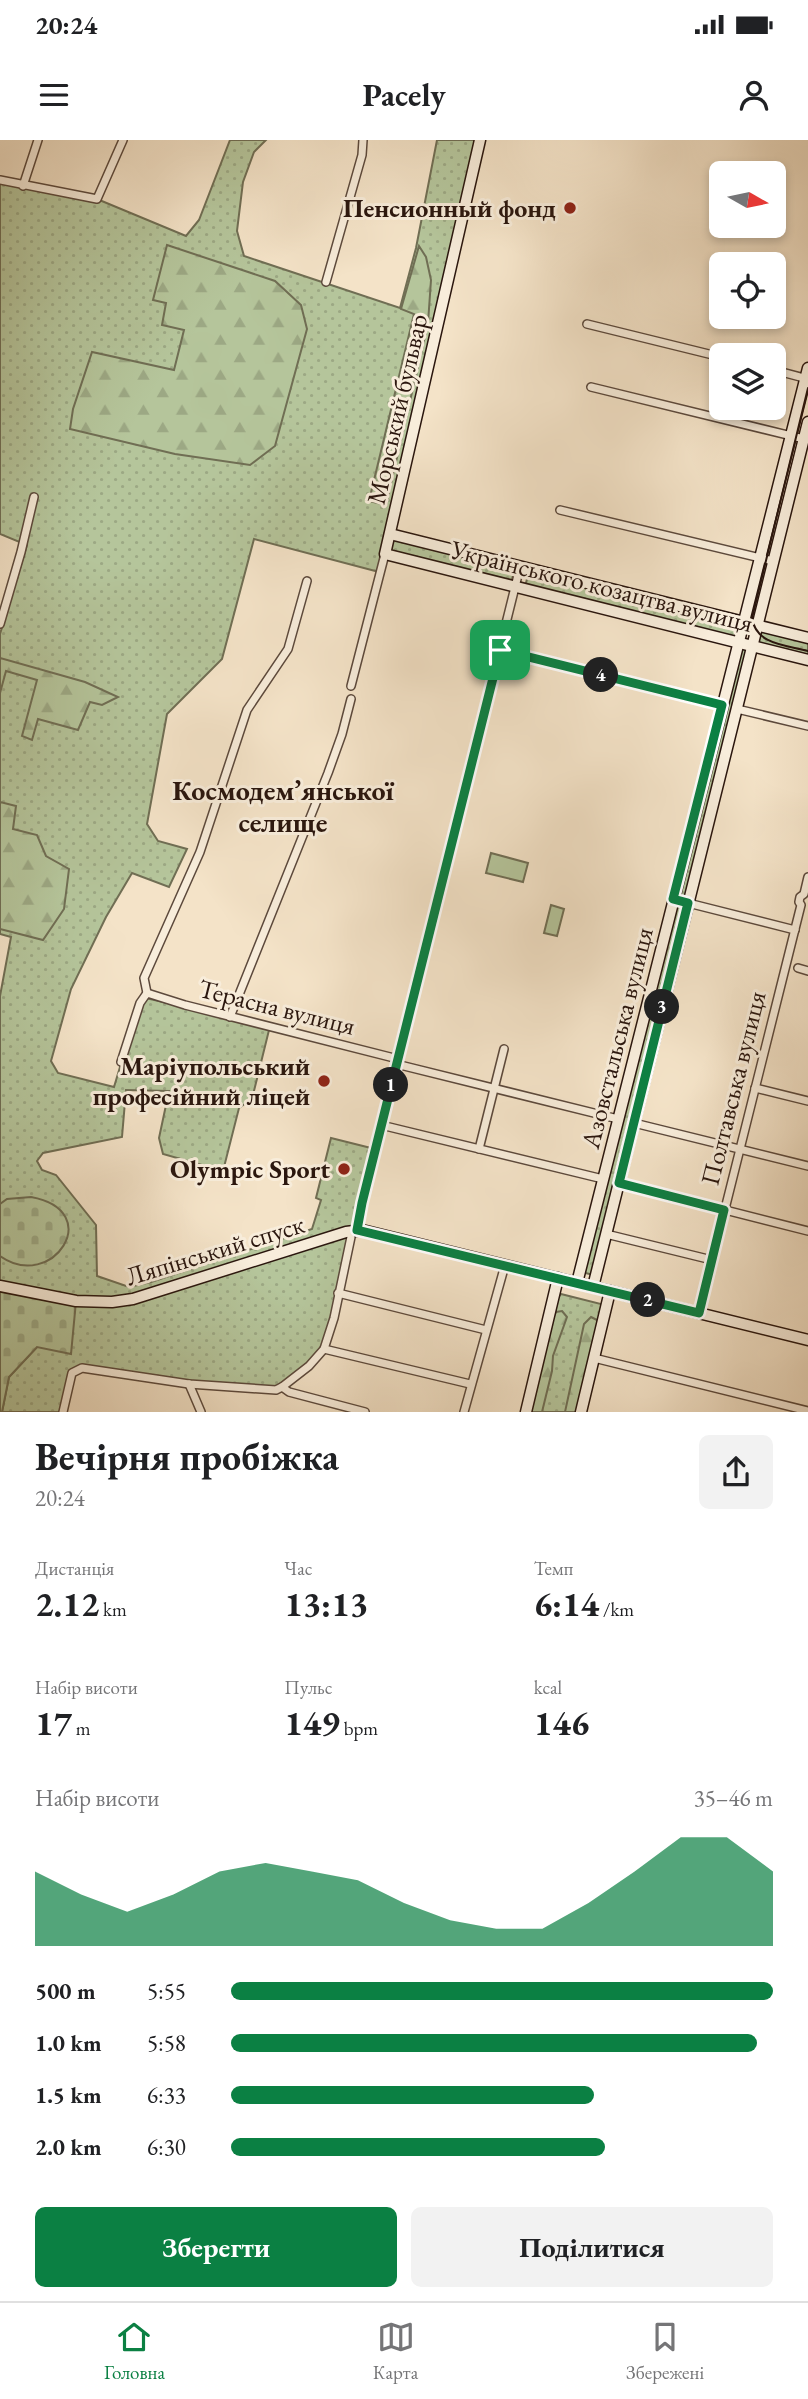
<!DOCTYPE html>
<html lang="uk">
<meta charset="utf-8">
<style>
:root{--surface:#fff;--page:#f2f2f2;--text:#202124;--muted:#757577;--line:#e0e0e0;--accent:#0b8043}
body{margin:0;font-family:"EB Garamond",serif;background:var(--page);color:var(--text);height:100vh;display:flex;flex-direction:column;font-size:26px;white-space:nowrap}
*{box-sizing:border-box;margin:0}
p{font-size:23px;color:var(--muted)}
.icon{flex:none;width:38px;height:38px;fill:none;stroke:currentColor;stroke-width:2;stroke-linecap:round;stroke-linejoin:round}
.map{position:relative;height:1272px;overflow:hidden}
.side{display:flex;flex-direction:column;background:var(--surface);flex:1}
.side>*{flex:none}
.needle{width:46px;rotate:99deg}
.buttons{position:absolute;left:709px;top:21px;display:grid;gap:14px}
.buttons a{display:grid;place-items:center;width:77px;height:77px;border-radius:10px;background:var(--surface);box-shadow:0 4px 10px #0003;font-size:35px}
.pin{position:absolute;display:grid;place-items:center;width:60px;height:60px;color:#fff;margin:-30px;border-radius:14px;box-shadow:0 4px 10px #0006}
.km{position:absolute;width:35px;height:35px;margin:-18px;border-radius:50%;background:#222;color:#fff;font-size:19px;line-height:35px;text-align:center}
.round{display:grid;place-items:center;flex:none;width:74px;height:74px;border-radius:10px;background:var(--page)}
.overview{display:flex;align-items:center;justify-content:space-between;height:119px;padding:0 35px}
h1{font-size:38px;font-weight:700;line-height:52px}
.stats{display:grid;grid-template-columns:repeat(3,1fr);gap:10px;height:119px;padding:7px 35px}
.stats div{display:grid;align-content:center}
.stats b{font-size:35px;font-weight:700}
.stats small{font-size:19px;font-weight:400}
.stats p{font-size:19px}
.chart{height:196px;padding:14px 35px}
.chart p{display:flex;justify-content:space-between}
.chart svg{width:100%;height:126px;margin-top:7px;fill:var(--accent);opacity:.7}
.button{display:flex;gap:14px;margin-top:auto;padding:14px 35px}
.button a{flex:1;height:80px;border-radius:10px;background:var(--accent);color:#fff;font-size:28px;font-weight:700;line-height:80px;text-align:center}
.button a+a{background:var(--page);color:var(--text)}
ul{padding:0 35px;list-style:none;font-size:23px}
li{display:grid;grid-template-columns:112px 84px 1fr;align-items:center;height:52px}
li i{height:18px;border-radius:9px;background:var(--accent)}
.status{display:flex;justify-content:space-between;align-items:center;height:49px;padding:0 35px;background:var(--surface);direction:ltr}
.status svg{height:19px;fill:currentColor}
header{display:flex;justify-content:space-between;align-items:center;height:91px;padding:0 35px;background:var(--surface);font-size:32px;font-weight:700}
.dock{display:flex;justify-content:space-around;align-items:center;height:98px;border-top:2px solid var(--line);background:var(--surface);font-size:19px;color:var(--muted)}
.dock a{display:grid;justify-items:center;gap:4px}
.dock .on{color:var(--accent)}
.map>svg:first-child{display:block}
.grass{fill:url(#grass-dots);stroke:#706e54;stroke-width:2}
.forest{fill:url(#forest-firs);stroke:#706e54;stroke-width:2}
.cemetery{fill:url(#cemetery-stones);stroke:#706e54;stroke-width:2}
.garden{fill:#b5c59b;stroke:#706e54;stroke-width:2}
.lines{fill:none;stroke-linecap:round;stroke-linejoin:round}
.street-casing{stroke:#5c493c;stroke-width:10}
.secondary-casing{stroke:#2a160e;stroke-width:13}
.street{stroke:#f8eddb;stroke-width:7}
.secondary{stroke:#f8eddb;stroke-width:10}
.tram{stroke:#2a160e;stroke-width:2}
.route-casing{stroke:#fff;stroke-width:14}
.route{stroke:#0b8043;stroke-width:9}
.poi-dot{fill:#8f2418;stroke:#f8eddb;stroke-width:2.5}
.labels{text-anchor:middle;stroke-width:6;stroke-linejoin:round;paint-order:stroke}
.poi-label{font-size:26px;font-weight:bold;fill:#2a160e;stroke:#f8eddb;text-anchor:end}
.street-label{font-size:26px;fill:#2a160e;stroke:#f8eddb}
.neighbourhood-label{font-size:28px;font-weight:bold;fill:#2a160e;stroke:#f8eddb}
</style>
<div class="status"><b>20:24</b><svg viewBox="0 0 49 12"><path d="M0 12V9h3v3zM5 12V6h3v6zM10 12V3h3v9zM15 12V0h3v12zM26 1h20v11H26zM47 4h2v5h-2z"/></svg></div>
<header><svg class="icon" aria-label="menu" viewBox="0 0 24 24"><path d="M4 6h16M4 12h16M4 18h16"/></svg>Pacely<svg class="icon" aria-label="person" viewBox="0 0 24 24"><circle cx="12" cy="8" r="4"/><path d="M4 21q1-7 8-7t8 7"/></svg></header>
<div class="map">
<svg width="808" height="1272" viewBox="0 0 808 1272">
<defs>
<pattern id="grass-dots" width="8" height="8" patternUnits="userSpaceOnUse" patternTransform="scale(1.75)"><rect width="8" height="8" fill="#b5c59b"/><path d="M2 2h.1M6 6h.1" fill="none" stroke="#9ca884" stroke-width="1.8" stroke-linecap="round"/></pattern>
<pattern id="forest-firs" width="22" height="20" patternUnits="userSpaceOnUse" patternTransform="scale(1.75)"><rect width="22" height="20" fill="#b5c59b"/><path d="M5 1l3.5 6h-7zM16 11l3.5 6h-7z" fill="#9ca884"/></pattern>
<pattern id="cemetery-stones" width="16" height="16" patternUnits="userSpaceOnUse" patternTransform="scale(1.75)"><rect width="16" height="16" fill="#b5c59b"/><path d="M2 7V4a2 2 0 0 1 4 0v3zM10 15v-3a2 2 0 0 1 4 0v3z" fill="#9ca884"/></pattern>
</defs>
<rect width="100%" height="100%" fill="#f4e3c8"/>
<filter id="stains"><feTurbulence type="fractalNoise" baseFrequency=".00286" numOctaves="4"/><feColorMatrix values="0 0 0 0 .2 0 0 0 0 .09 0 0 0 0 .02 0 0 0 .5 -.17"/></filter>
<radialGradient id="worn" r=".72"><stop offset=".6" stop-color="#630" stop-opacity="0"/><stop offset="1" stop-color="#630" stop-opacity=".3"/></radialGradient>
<!-- grass -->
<g class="grass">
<polygon points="230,0 266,0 254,12 243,42 237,91 244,116 400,168 416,108 437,0 477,0 379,432 254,399 222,519 167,574 147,684 158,701 187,709 169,747 132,733 106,777 71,849 51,921 58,933 114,947 141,857 270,886 252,959 239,968 223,1031 163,1014 159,998 169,951 126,950 122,997 43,1013 37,1021 42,1030 56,1035 96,1085 97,1136 129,1147 151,1142 312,1089 321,1060 316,1058 331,998 375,1009 338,1153 319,1216 276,1250 76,1229 63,1272 2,1272 9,1237 37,1207 74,1175 76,1161 0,1146 0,856 11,797 0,794 0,494 27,405 0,394 0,40 97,59 186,96 199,80"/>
<polygon points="391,396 515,427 511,444 388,413"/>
<polygon points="529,431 741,484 736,500 525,447"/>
<polygon points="759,488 808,500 808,517 755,504"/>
<polygon points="739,504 751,507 594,1135 581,1132"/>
<polygon points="561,1154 601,1164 604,1172 579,1272 528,1272 554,1162"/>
</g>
<!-- forest -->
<g class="forest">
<polygon points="167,105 275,141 301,165 307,189 275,306 250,325 175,314 70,289 73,269 92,212 174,230 184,190 162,185 166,163 153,160"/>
<polygon points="419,106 426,117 431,140 428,183 386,365 369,361 414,174 401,169"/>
<polygon points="0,518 85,542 118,557 102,565 90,562 78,590 38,579 32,600 22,596 37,540 6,531 0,553"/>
<polygon points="0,662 16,666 13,689 37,695 46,716 69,729 64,769 43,800 0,789"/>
<polygon points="562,1171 567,1177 553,1216 552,1231 542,1272 530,1272 553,1178 556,1172"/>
<polygon points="591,1177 597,1180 598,1184 578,1272 565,1272 584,1184"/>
</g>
<!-- cemetery -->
<g class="cemetery">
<path d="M31 1057C107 1071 52 1153 0 1116V1064L7 1059Z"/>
<polygon points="0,1146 76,1161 71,1214 37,1207 9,1237 2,1272 0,1272"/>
</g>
<!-- garden -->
<g class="garden">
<polygon points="491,713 528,723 523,742 486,733"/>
<polygon points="551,765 564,769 557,796 544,793"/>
</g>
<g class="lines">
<!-- street casing -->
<g class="street-casing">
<g id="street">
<polyline points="0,40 97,59 123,0"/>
<polyline points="23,46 38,0"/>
<polyline points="326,142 362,15 363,0"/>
<polyline points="587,184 721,217"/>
<polyline points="774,230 808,239"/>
<polyline points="591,247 804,299"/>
<polyline points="560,370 773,421"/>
<polyline points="0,484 21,412 34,357"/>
<polyline points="500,510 722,565"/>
<polyline points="351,546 385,414"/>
<polyline points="737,569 808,586"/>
<polyline points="688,763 795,790"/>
<polyline points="798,828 808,831"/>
<polyline points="147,853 144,838 200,712 247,570 288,509 307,441"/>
<polyline points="230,877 328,633 342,594 351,559"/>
<polyline points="121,922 140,863 147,853 185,865 398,919"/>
<polyline points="396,924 618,979"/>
<polyline points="755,948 808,961"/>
<polyline points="634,983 808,1026"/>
<polyline points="381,985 603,1039"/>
<polyline points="479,1009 504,909"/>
<polyline points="619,1043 808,1091"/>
<polyline points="357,1090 362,1063 520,427"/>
<polyline points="606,1094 712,1120"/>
<polyline points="338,1153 486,1190"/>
<polyline points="699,1173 801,765 799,762 800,757 804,754 808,737"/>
<polyline points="324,1209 470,1244"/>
<polyline points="594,1218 808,1271"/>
<polyline points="189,1244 201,1272"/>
<polyline points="282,1247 289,1252 365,1272"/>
<polyline points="63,1272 72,1233 82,1228 189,1244 276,1250 282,1247 309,1226 324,1209 334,1178 351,1097 350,1091"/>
<polyline points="464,1272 505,1125"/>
</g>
</g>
<!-- secondary casing -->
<g class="secondary-casing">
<g id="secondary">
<polyline points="480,0 385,414 808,520"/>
<polyline points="390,394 808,498"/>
<polyline points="577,1143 808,228"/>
<polyline points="0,1146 76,1161 112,1162 133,1159 346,1092 362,1090 808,1200"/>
<polyline points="593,1147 808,282"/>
<polyline points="526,1272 558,1138"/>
<polyline points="581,1272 610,1151"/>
</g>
</g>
<!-- street -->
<use href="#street" class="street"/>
<!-- secondary -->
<use href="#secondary" class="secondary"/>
<!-- tram -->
<path class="tram" d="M808 248 752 478C756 505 786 505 808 511"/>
</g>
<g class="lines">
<!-- route casing -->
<g class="route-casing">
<polygon id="route" points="500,510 722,565 673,759 688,763 619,1043 724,1070 699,1173 357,1090 362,1063"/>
</g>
<!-- route -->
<use href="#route" class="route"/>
</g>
<!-- markers -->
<g class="poi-dot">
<circle cx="570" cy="68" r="7"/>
<circle cx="324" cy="941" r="7"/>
<circle cx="344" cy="1029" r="7"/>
</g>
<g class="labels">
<!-- poi labels -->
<g class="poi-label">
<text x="556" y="77">Пенсионный фонд</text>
<text x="310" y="935">Маріупольський<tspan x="310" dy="30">професійний ліцей</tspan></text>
<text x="330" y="1038">Olympic Sport</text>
</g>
<!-- street labels -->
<g class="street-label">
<text transform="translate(397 269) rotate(-77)" y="9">Морський бульвар</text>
<text transform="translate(602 446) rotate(14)" y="9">Українського козацтва вулиця</text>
<text transform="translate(277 867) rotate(14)" y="9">Терасна вулиця</text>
<text transform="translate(617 898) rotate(-76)" y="9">Азовстальська вулиця</text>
<text transform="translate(733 948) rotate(-76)" y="9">Полтавська вулиця</text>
<text transform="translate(215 1110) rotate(-17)" y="9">Ляпінський спуск</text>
</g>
<!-- neighbourhood labels -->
<g class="neighbourhood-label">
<text x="283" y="660">Космодем’янської<tspan x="283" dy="32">селище</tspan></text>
</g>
</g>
<rect width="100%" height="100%" filter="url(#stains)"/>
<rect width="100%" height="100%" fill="url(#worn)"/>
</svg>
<div class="buttons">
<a><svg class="needle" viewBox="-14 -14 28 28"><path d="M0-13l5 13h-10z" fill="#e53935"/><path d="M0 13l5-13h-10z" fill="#757577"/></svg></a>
<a><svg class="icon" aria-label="locate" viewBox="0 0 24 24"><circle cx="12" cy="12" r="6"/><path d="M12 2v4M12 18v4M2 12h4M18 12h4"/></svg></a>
<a><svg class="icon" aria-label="layers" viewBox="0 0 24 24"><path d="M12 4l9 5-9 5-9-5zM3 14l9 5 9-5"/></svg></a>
</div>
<div class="pin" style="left:500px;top:510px;background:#1e9e55"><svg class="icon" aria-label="arrive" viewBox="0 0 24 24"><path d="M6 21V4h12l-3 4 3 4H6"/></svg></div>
<b class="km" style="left:391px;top:945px">1</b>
<b class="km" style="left:648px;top:1160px">2</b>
<b class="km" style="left:662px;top:867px">3</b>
<b class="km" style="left:601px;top:535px">4</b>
</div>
<section class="side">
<div class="overview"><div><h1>Вечірня пробіжка</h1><p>20:24</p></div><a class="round"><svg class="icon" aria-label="share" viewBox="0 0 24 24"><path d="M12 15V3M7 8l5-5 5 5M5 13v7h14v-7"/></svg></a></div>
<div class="stats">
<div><p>Дистанція</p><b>2.12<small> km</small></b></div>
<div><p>Час</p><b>13:13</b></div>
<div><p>Темп</p><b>6:14<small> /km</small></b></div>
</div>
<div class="stats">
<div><p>Набір висоти</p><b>17<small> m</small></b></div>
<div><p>Пульс</p><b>149<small> bpm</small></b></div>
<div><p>kcal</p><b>146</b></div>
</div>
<div class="chart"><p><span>Набір висоти</span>35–46 m</p>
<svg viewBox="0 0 160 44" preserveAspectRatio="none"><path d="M0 44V18L10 26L20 32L30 26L40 18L50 15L60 18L70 21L80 29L90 35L100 38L110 38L120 29L130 18L140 6L150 6L160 18V44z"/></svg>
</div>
<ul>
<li><b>500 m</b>5:55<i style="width:100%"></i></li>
<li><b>1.0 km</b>5:58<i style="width:97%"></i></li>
<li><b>1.5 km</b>6:33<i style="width:67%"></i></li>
<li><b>2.0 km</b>6:30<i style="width:69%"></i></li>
</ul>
<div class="button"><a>Зберегти</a><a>Поділитися</a></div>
</section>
<nav class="dock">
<a class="on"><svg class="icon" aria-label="home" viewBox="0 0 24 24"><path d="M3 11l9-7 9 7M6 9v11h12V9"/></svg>Головна</a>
<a><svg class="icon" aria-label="map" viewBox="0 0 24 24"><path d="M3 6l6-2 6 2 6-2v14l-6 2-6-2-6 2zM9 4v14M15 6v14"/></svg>Карта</a>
<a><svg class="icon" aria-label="saved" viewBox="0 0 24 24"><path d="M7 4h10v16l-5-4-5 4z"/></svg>Збережені</a>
</nav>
